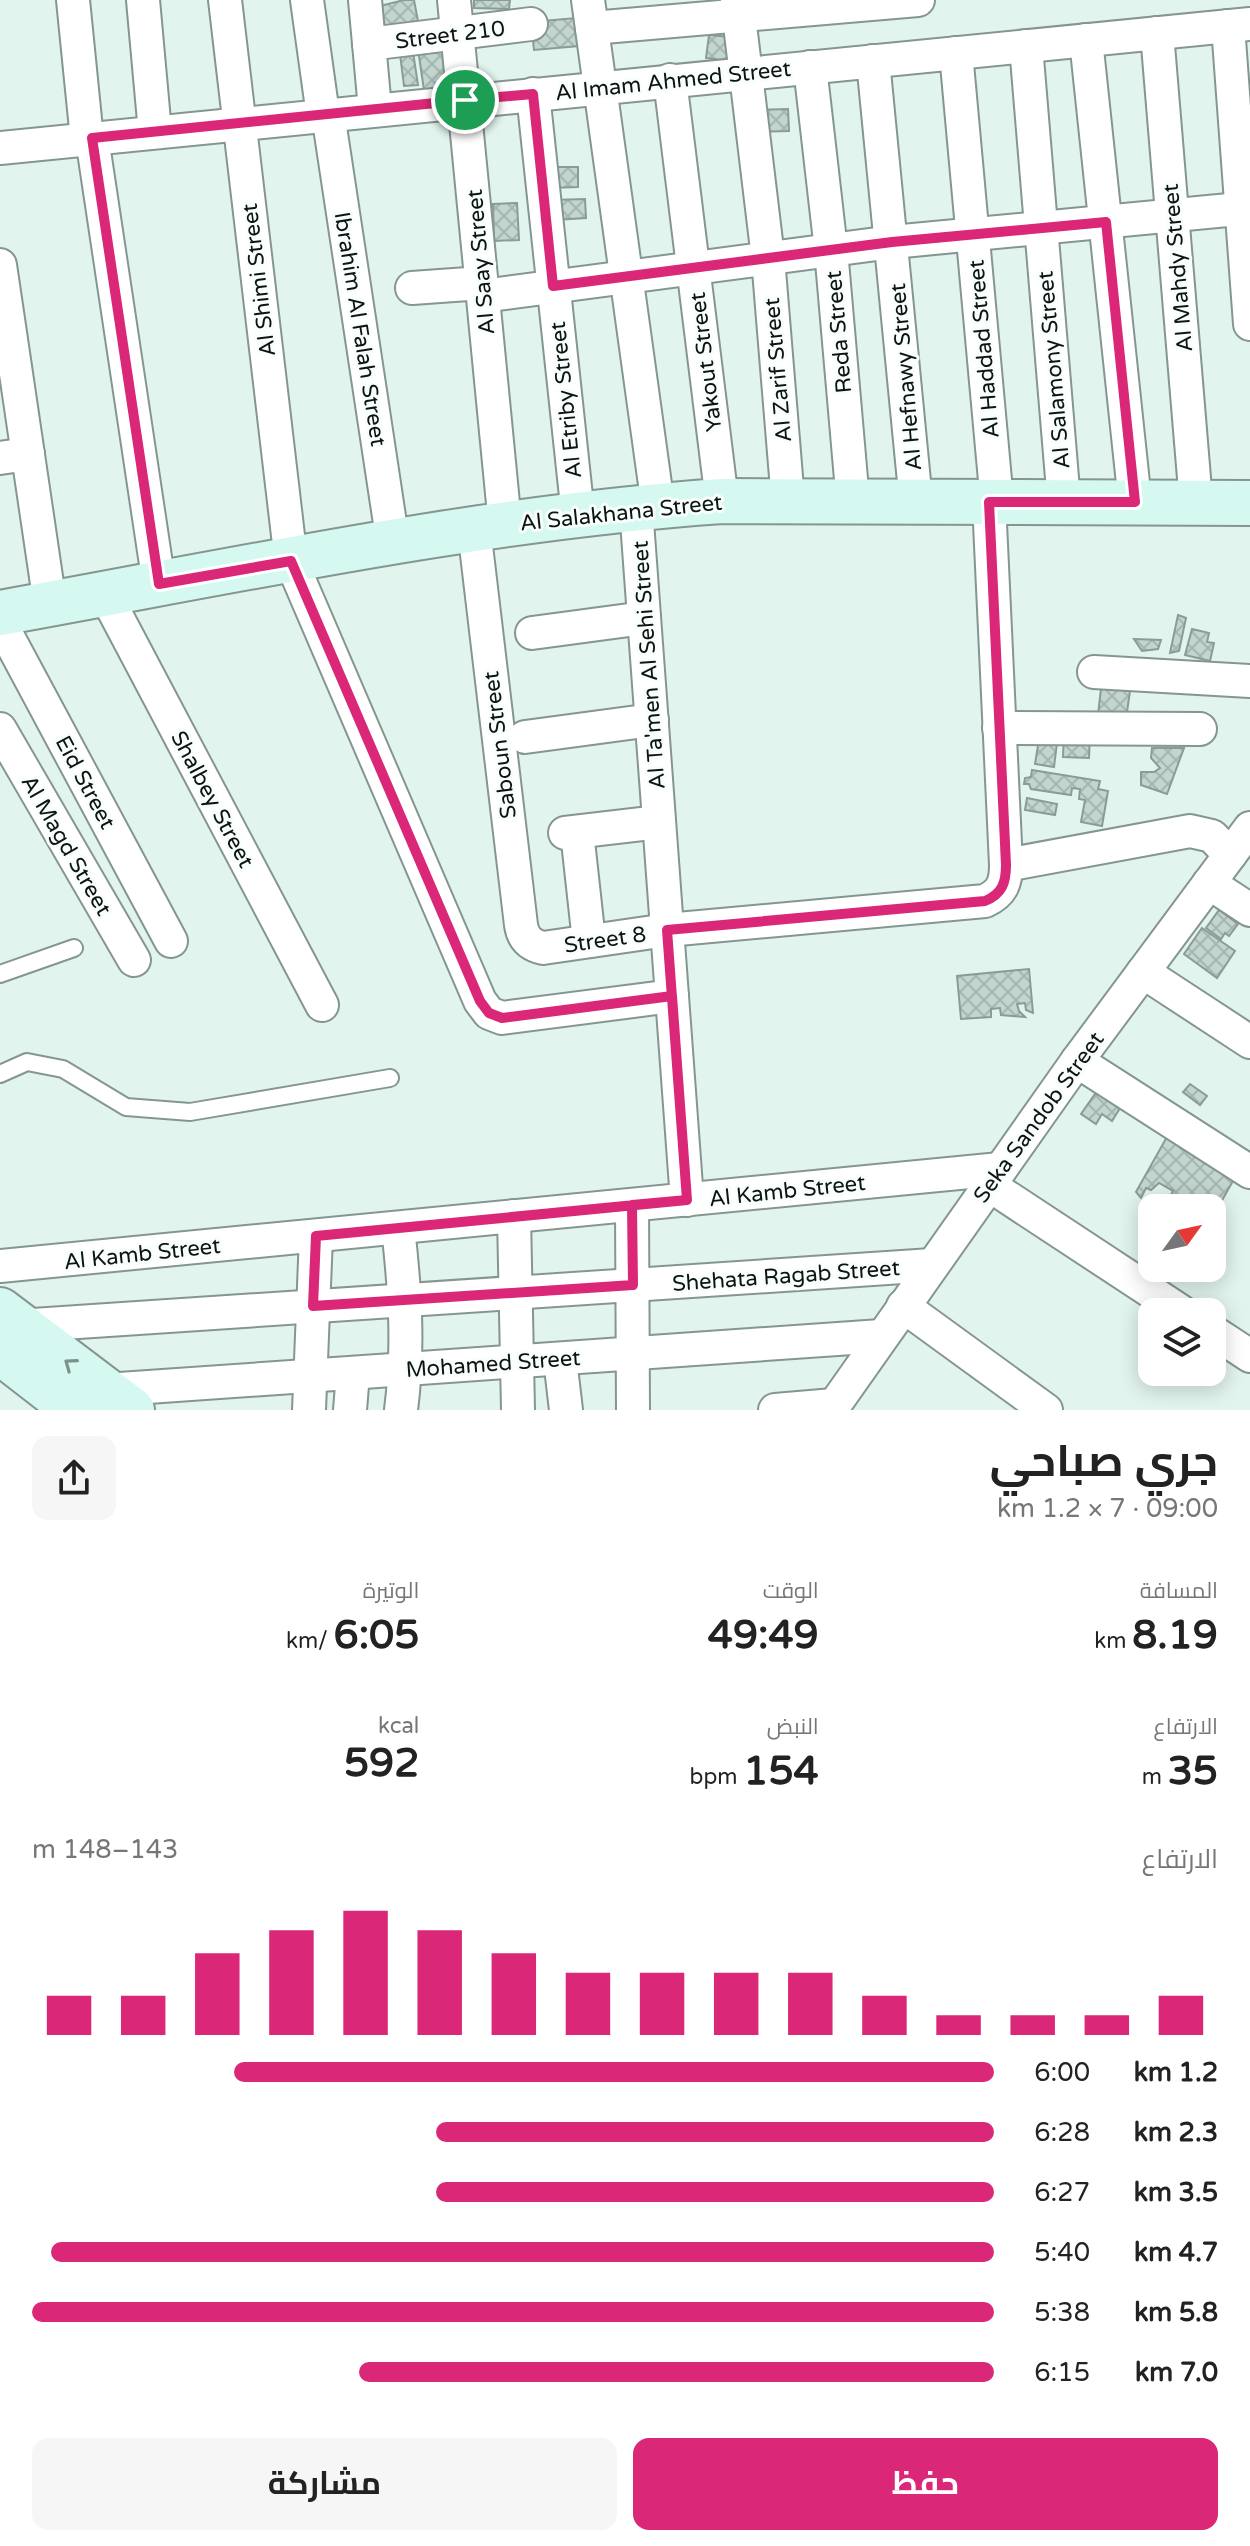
<!DOCTYPE html>
<html lang="ar">
<meta charset="utf-8">
<style>
:root{--surface:#fff;--page:#f6f6f6;--text:#222;--muted:#767676;--accent:#db2777}
body{margin:0;font-family:"Varela Round",Cairo,sans-serif;background:var(--page);color:var(--text);direction:rtl;height:100vh;display:flex;flex-direction:column;font-size:30px;white-space:nowrap}
*{box-sizing:border-box;margin:0}
p{font-size:26px;color:var(--muted)}
.icon{flex:none;width:44px;height:44px;fill:none;stroke:currentColor;stroke-width:2;stroke-linecap:round;stroke-linejoin:round}
.map{position:relative;height:1410px;overflow:hidden;direction:ltr}
.panel{display:flex;flex-direction:column;background:var(--surface);flex:1}
.panel>*{flex:none}
.needle{width:52px;rotate:57deg}
.fabs{position:absolute;left:1138px;top:1194px;display:grid;gap:16px}
.fabs a{display:grid;place-items:center;width:88px;height:88px;border-radius:16px;background:var(--surface);box-shadow:0 4px 20px #0003;font-size:40px}
.pin{position:absolute;display:grid;place-items:center;width:68px;height:68px;color:#fff;margin:-34px;border:4px solid #fff;border-radius:50%;box-shadow:0 2px 8px #0007}
.round{display:grid;place-items:center;flex:none;width:84px;height:84px;border-radius:16px;background:var(--page)}
.head{display:flex;align-items:center;justify-content:space-between;height:136px;padding:0 32px}
h1{font-size:44px;font-weight:700;line-height:60px}
.metrics{display:grid;grid-template-columns:repeat(3,1fr);gap:12px;height:136px;padding:8px 32px}
.metrics div{display:grid;align-content:center}
.metrics b{font-size:40px;font-weight:700}
.metrics small{font-size:22px;font-weight:400}
.metrics p{font-size:22px}
.chart{height:224px;padding:16px 32px}
.chart p{display:flex;justify-content:space-between}
.chart svg{width:100%;height:144px;margin-top:8px;stroke:var(--accent);stroke-width:6}
.button{display:flex;gap:16px;margin-top:auto;padding:16px 32px}
.button a{flex:1;height:92px;border-radius:16px;background:var(--accent);color:#fff;font-size:32px;font-weight:700;line-height:92px;text-align:center}
.button a+a{background:var(--page);color:var(--text)}
ul{padding:0 32px;list-style:none;font-size:26px}
li{display:grid;grid-template-columns:128px 96px 1fr;align-items:center;height:60px}
li i{height:20px;border-radius:10px;background:var(--accent)}
.map>svg:first-child{display:block}
.building{fill:url(#building-cross-hatch);stroke:#8b9c97;stroke-width:2}
.lines{fill:none;stroke-linecap:round;stroke-linejoin:round}
.lane-casing{stroke:#859691;stroke-width:20}
.street-casing{stroke:#859691;stroke-width:36}
.secondary-casing{stroke:#859691;stroke-width:48}
.lane{stroke:#fff;stroke-width:16}
.street{stroke:#fff;stroke-width:32}
.secondary{stroke:#d5f9f0;stroke-width:44}
.oneway{stroke:#7b928c}
.route-casing{stroke:#fff;stroke-width:16}
.route{stroke:#db2777;stroke-width:10}
.labels{text-anchor:middle;stroke-width:6;stroke-linejoin:round;paint-order:stroke}
.street-label{font-size:22px;fill:#0e1412;stroke:#f7fefc}
</style>
<div class="map">
<svg width="1250" height="1410" viewBox="0 0 1250 1410">
<defs>
<pattern id="building-cross-hatch" width="8" height="8" patternUnits="userSpaceOnUse" patternTransform="scale(2)"><rect width="8" height="8" fill="#c3d5cf"/><path d="M0 0l8 8M0 8l8-8" fill="none" stroke="#a6b6b1"/></pattern>
</defs>
<rect width="100%" height="100%" fill="#e2f4ee"/>
<!-- building -->
<g class="building">
<polygon points="404,0 414,0 418,21 381,29 376,7"/>
<polygon points="474,0 510,0 509,9 474,8"/>
<polygon points="576,18 579,46 534,50 531,22"/>
<polygon points="709,35 730,37 728,61 706,58"/>
<polygon points="449,45 455,85 424,90 418,49"/>
<polygon points="413,52 418,85 404,86 400,54"/>
<polygon points="788,109 789,131 750,132 750,110"/>
<polygon points="549,167 578,167 578,187 550,188"/>
<polygon points="585,199 586,218 555,220 554,200"/>
<polygon points="517,203 519,240 494,241 493,204"/>
<polygon points="1178,615 1186,618 1179,651 1170,653"/>
<polygon points="1192,629 1209,633 1207,642 1214,643 1210,661 1185,655"/>
<polygon points="1134,639 1161,640 1158,649 1142,651"/>
<polygon points="1102,680 1131,684 1126,719 1098,715"/>
<polygon points="1064,732 1090,733 1089,758 1063,757"/>
<polygon points="1040,733 1058,735 1054,767 1035,764"/>
<polygon points="1152,748 1184,748 1167,794 1141,785 1141,772 1154,772 1160,768 1151,758"/>
<polygon points="1032,770 1100,781 1098,789 1108,791 1102,826 1081,822 1085,800 1079,799 1080,789 1072,788 1071,795 1031,789 1029,784 1024,784 1025,778 1031,777"/>
<polygon points="1027,798 1057,804 1055,815 1025,810"/>
<polygon points="1219,910 1238,924 1229,936 1225,933 1221,939 1206,928"/>
<polygon points="1202,928 1235,951 1217,978 1184,954"/>
<polygon points="1029,969 1033,1013 1026,1010 1025,1003 1017,1004 1019,1011 1025,1017 1001,1015 1000,1008 991,1009 991,1017 961,1019 957,976"/>
<polygon points="1102,1084 1125,1100 1112,1121 1102,1114 1096,1124 1081,1114"/>
<polygon points="1190,1084 1207,1096 1200,1105 1183,1092"/>
<polygon points="1168,1135 1237,1174 1212,1218 1212,1208 1183,1208 1178,1205 1176,1208 1165,1208 1158,1204 1163,1196 1169,1199 1173,1191 1159,1183 1151,1190 1146,1188 1141,1198 1136,1192"/>
</g>
<g class="lines">
<!-- lane casing -->
<g class="lane-casing">
<g id="lane">
<polyline points="0,974 74,948"/>
<polyline points="0,1074 27,1062 63,1069 126,1107 190,1112 390,1078"/>
</g>
</g>
<!-- street casing -->
<g class="street-casing">
<g id="street">
<polyline points="73,0 87,139"/>
<polyline points="143,0 155,132"/>
<polyline points="225,0 291,561 480,1001 489,1013 502,1018 672,996"/>
<polyline points="307,0 323,115"/>
<polyline points="365,0 375,109"/>
<polyline points="454,0 505,524"/>
<polyline points="588,0 658,506"/>
<polyline points="737,0 768,258 788,501"/>
<polyline points="1228,26 1250,324"/>
<polyline points="592,28 918,0"/>
<polyline points="1157,33 1196,502"/>
<polyline points="1086,40 1135,502"/>
<polyline points="369,44 531,24"/>
<polyline points="1026,46 1064,502"/>
<polyline points="956,53 997,502"/>
<polyline points="873,61 916,502"/>
<polyline points="810,67 831,250 853,502"/>
<polyline points="670,80 722,501"/>
<polyline points="533,94 578,515"/>
<polyline points="328,114 393,543"/>
<polyline points="92,138 159,584"/>
<polyline points="0,148 1250,24"/>
<polyline points="0,265 50,604"/>
<polyline points="412,288 482,283"/>
<polyline points="483,296 892,242 1250,208"/>
<polyline points="0,458 28,454"/>
<polyline points="636,508 687,1200"/>
<path d="M474 529 521 925C523 938 530 945 543 948L667 930 985 901C1002 893 1006 883 1006 865L989 502"/>
<polyline points="105,594 322,1005"/>
<polyline points="0,622 171,941"/>
<polyline points="532,633 644,618"/>
<polyline points="1094,672 1250,681"/>
<polyline points="999,728 1200,729"/>
<polyline points="0,729 134,960"/>
<polyline points="525,737 652,720"/>
<polyline points="577,832 589,941"/>
<polyline points="565,833 659,822"/>
<polyline points="1006,865 1190,831 1212,836 1230,855"/>
<polyline points="1209,883 1250,910"/>
<polyline points="1143,972 1250,1042"/>
<polyline points="1077,1061 1250,1172"/>
<polyline points="989,1185 1182,1312"/>
<polyline points="632,1205 633,1410"/>
<polyline points="514,1216 518,1410"/>
<path d="M398 1228C405 1289 409 1348 401 1410"/>
<polyline points="0,1266 1000,1169"/>
<polyline points="903,1306 1046,1410"/>
<polyline points="18,1326 932,1265"/>
<polyline points="1212,1331 1250,1356"/>
<polyline points="560,1359 566,1410"/>
<polyline points="105,1390 881,1336"/>
<polyline points="309,1410 316,1236"/>
<polyline points="350,1410 353,1373"/>
<polyline points="775,1410 834,1405"/>
<polyline points="831,1410 1077,1061 1250,828"/>
</g>
</g>
<!-- secondary casing -->
<g class="secondary-casing">
<g id="secondary">
<path d="M0 613C239 570 479 518 722 501L1250 503"/>
<polyline points="0,1310 132,1410"/>
<polyline points="0,1352 75,1410"/>
</g>
</g>
<!-- lane -->
<use href="#lane" class="lane"/>
<!-- street -->
<use href="#street" class="street"/>
<!-- secondary -->
<use href="#secondary" class="secondary"/>
</g>
<!-- one-way arrows -->
<defs><path id="oneway-chevron" d="M-2-3.5L2.5 0L-2 3.5" fill="none" stroke-width="1.6" stroke-linecap="round" stroke-linejoin="round" transform="scale(2)"/></defs>
<use class="oneway" href="#oneway-chevron" transform="translate(70 1364) rotate(-144)"/>
<g class="lines">
<!-- route casing -->
<g class="route-casing">
<path id="route" d="M465 100 92 138 159 584 291 561 480 1001 489 1013 502 1018 672 996 687 1200 316 1236 313 1306 633 1285 632 1205 687 1200 667 930 985 901C1002 894 1006 883 1006 865L989 502H1135L1106 222 892 242 553 286 533 94 465 100"/>
</g>
<!-- route -->
<use href="#route" class="route"/>
</g>
<g class="labels">
<!-- street labels -->
<g class="street-label">
<text transform="translate(450 34) rotate(-7)" y="8">Street 210</text>
<text transform="translate(673 80) rotate(-6)" y="8">Al Imam Ahmed Street</text>
<text transform="translate(480 262) rotate(-95)" y="8">Al Saay Street</text>
<text transform="translate(1177 268) rotate(-95)" y="8">Al Mahdy Street</text>
<text transform="translate(258 280) rotate(-97)" y="8">Al Shimi Street</text>
<text transform="translate(361 329) rotate(81)" y="8">Ibrahim Al Falah Street</text>
<text transform="translate(838 332) rotate(-95)" y="8">Reda Street</text>
<text transform="translate(983 349) rotate(-95)" y="8">Al Haddad Street</text>
<text transform="translate(705 362) rotate(-97)" y="8">Yakout Street</text>
<text transform="translate(777 370) rotate(-95)" y="8">Al Zarif Street</text>
<text transform="translate(1053 370) rotate(-95)" y="8">Al Salamony Street</text>
<text transform="translate(905 377) rotate(-95)" y="8">Al Hefnawy Street</text>
<text transform="translate(565 400) rotate(-96)" y="8">Al Etriby Street</text>
<text transform="translate(621 512) rotate(-6)" y="8">Al Salakhana Street</text>
<text transform="translate(648 665) rotate(-94)" y="8">Al Ta'men Al Sehi Street</text>
<text transform="translate(499 745) rotate(-97)" y="8">Saboun Street</text>
<text transform="translate(86 782) rotate(62)" y="8">Eid Street</text>
<text transform="translate(213 799) rotate(62)" y="8">Shalbey Street</text>
<text transform="translate(67 845) rotate(60)" y="8">Al Magd Street</text>
<text transform="translate(605 939) rotate(-8)" y="8">Street 8</text>
<text transform="translate(1038 1117) rotate(-54)" y="8">Seka Sandob Street</text>
<text transform="translate(787 1190) rotate(-6)" y="8">Al Kamb Street</text>
<text transform="translate(142 1253) rotate(-6)" y="8">Al Kamb Street</text>
<text transform="translate(786 1275) rotate(-4)" y="8">Shehata Ragab Street</text>
<text transform="translate(493 1363) rotate(-4)" y="8">Mohamed Street</text>
</g>
</g>
</svg>
<div class="fabs">
<a><svg class="needle" viewBox="-14 -14 28 28"><path d="M0-13l5 13h-10z" fill="#e53935"/><path d="M0 13l5-13h-10z" fill="#767676"/></svg></a>
<a><svg class="icon" aria-label="layers" viewBox="0 0 24 24"><path d="M12 4l9 5-9 5-9-5zM3 14l9 5 9-5"/></svg></a>
</div>
<div class="pin" style="left:465px;top:100px;background:#1e9e55"><svg class="icon" aria-label="arrive" viewBox="0 0 24 24"><path d="M6 21V4h12l-3 4 3 4H6"/></svg></div>
</div>
<section class="panel">
<div class="head"><div><h1>جري صباحي</h1><p>09:00 · 7 × 1.2 km</p></div><a class="round"><svg class="icon" aria-label="share" viewBox="0 0 24 24"><path d="M12 15V3M7 8l5-5 5 5M5 13v7h14v-7"/></svg></a></div>
<div class="metrics">
<div><p>المسافة</p><b>8.19<small> km</small></b></div>
<div><p>الوقت</p><b>49:49</b></div>
<div><p>الوتيرة</p><b>6:05<small> /km</small></b></div>
</div>
<div class="metrics">
<div><p>الارتفاع</p><b>35<small> m</small></b></div>
<div><p>النبض</p><b>154<small> bpm</small></b></div>
<div><p>kcal</p><b>592</b></div>
</div>
<div class="chart"><p><span>الارتفاع</span>143–148 m</p>
<svg viewBox="0 0 160 44" preserveAspectRatio="none"><path d="M5 44V32M15 44V32M25 44V19M35 44V12M45 44V6M55 44V12M65 44V19M75 44V25M85 44V25M95 44V25M105 44V25M115 44V32M125 44V38M135 44V38M145 44V38M155 44V32"/></svg>
</div>
<ul>
<li><b>1.2 km</b>6:00<i style="width:79%"></i></li>
<li><b>2.3 km</b>6:28<i style="width:58%"></i></li>
<li><b>3.5 km</b>6:27<i style="width:58%"></i></li>
<li><b>4.7 km</b>5:40<i style="width:98%"></i></li>
<li><b>5.8 km</b>5:38<i style="width:100%"></i></li>
<li><b>7.0 km</b>6:15<i style="width:66%"></i></li>
</ul>
<div class="button"><a>حفظ</a><a>مشاركة</a></div>
</section>
